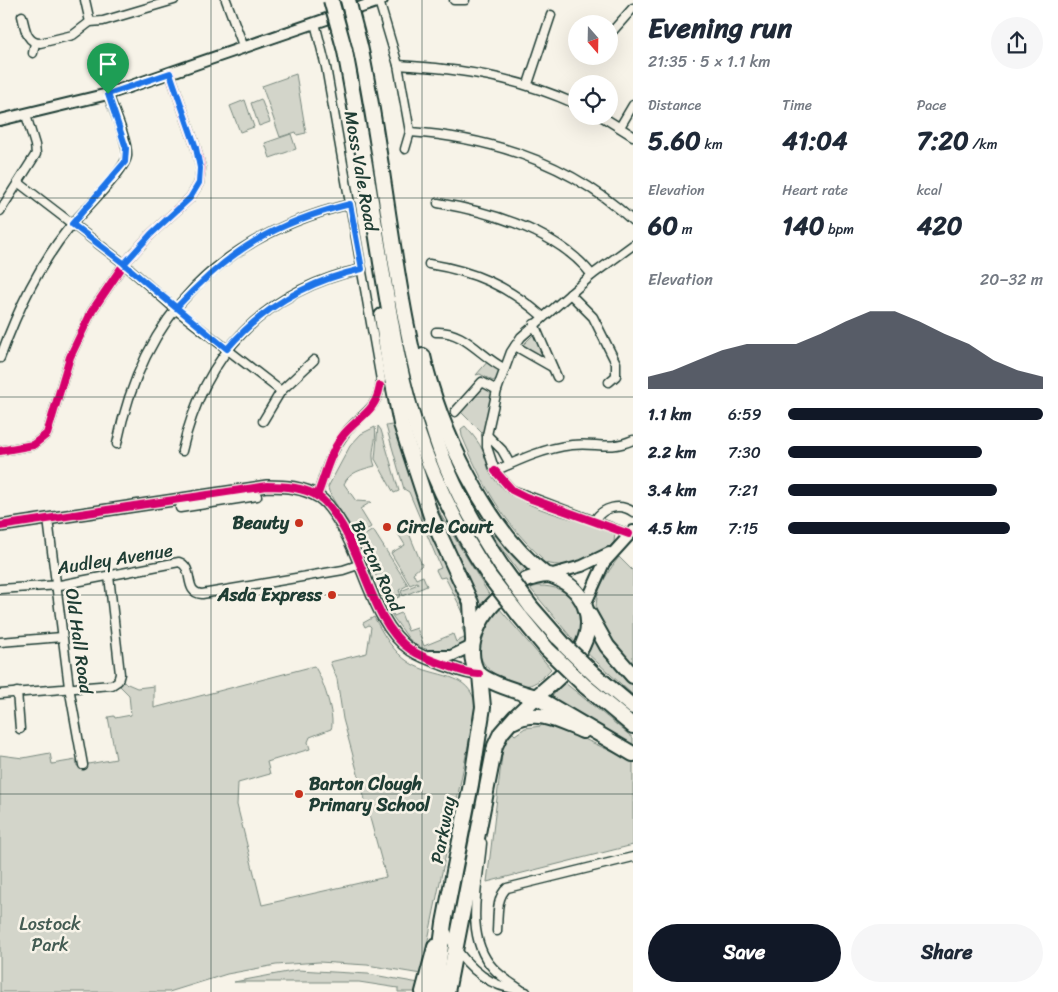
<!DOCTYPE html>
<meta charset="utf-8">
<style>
:root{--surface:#fff;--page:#f6f6f7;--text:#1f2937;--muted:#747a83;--accent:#111827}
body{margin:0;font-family:Sriracha,sans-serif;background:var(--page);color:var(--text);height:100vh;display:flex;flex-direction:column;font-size:19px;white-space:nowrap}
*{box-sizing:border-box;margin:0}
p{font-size:16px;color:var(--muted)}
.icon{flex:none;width:28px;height:28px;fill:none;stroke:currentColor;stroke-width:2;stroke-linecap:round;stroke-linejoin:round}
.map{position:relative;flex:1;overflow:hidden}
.side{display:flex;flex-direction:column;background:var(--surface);width:425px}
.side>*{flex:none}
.needle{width:32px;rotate:160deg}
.controls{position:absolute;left:568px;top:15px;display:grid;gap:10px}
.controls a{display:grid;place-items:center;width:50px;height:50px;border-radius:50%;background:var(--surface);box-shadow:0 5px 20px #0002;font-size:25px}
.pin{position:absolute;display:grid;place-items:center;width:42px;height:42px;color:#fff;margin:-51px -21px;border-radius:50% 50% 50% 0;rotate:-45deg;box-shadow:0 0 5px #0007}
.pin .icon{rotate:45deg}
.round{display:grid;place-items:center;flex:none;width:52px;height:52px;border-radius:26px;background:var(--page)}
.overview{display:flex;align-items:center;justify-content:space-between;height:85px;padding:0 15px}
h1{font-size:28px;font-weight:800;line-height:38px}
.figures{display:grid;grid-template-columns:repeat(3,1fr);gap:8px;height:85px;padding:5px 15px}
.figures div{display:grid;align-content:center}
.figures b{font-size:25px;font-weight:800}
.figures small{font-size:14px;font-weight:400}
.figures p{font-size:14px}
.chart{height:140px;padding:10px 15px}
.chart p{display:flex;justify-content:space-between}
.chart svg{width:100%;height:90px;margin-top:5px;fill:var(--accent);opacity:.7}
.button{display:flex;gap:10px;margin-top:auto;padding:10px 15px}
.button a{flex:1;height:58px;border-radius:30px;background:var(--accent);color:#fff;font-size:20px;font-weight:800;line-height:58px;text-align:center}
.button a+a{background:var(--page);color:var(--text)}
ul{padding:0 15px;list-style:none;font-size:16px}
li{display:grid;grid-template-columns:80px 60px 1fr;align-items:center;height:38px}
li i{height:12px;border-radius:6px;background:var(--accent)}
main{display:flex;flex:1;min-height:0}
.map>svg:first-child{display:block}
.green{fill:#d3d5ca;stroke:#79897f}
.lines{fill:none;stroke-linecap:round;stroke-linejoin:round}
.street-casing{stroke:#1f3d34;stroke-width:11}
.secondary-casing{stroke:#1f3d34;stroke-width:14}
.highway-casing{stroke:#1f3d34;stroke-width:18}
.street{stroke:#f7f3e8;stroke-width:8}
.secondary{stroke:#f7f3e8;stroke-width:10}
.highway{stroke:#f7f3e8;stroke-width:14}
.highway-bridge-casing{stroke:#1f3d34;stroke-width:18;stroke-linecap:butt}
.highway-bridge{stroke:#f7f3e8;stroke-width:14}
.cycleway-casing{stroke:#f7f3e8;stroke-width:11}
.cycleway{stroke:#d6006c;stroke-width:8}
.route-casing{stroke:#fff;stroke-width:10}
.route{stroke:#1a73e8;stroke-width:6}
.grid{fill:none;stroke:#1f3d34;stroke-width:1;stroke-opacity:0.55}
.poi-dot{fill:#c8321e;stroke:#f7f3e8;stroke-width:2}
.labels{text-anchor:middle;stroke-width:5;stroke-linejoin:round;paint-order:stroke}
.street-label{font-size:18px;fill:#1f3d34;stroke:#f7f3e8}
.poi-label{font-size:18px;font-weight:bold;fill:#1f3d34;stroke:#f7f3e8;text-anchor:end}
.park-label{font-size:18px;fill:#435b52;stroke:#f7f3e8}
</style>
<main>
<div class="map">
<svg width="633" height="992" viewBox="0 0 633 992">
<rect width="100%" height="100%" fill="#f7f3e8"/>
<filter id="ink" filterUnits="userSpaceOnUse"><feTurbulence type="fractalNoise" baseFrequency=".02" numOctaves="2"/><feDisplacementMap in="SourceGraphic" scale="10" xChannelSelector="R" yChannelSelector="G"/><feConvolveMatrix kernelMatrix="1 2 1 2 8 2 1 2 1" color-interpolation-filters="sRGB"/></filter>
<g filter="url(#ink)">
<!-- green -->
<g class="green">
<polygon points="296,74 306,133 297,135 296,132 280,137 262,86"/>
<polygon points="261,99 270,122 259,126 251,103"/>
<polygon points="245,100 254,127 240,132 230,106"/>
<polygon points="291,134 296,149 270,158 265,143"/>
<polygon points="535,333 545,355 542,357 522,346"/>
<polygon points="489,360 500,368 498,378 493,381 480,374 476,375"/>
<polygon points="479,385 496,390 483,434 459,410"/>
<polygon points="397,424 463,593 469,624 464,649 441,654 417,646 409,639 393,617 386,603 375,573 377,571 374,564 372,564 359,539 373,530 408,585 399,590 401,596 388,602 394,616 401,613 408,631 417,628 424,646 453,634 456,642 466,637 462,628 467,626 465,622 467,620 445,577 440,578 436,570 441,568 409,492 404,489 386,426"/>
<polygon points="378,426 381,430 399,491 394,493 375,459"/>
<path d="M465 426C472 434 479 442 483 451 487 459 486 467 492 476 514 509 576 519 612 530L615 533 614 542C596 562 564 571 540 561L542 558C503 522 482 484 462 436L461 429Z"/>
<path d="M375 427C378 441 369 452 375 466 363 469 349 472 344 484L356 501 371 502 360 509 371 527 357 536C351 525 328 496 328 487L350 446 361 434Z"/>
<polygon points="416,460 442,517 490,596 476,608 447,546"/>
<polygon points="465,485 506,546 525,568 520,574 498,544"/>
<polygon points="406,526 422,565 413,573 416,579 423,576 427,586 403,596 401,591 418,584 417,582 410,585 391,553 405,545 397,532"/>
<path d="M619 557 633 571V669C595 625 580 608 619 557Z"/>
<path d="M538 586C572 585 591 611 575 642L530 588Z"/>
<path d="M499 608 551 669C545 675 539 682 530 685 521 687 512 683 504 679 468 663 475 632 499 608Z"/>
<path d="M374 617C383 634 393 652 410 663 435 679 470 670 476 707L421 974 367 965 319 962 276 965 227 974 169 992H0V755L23 758 50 753 52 764 76 760 77 766 116 759 108 717 114 716 115 718 131 715 129 695 120 686 123 682 137 688 154 686V708L314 666C322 676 336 718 331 729L310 737 308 742 310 749 267 762 270 774 238 783 237 805 262 905 386 877 343 719 337 679 330 662 367 653 371 627 369 625 365 627 363 623Z"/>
<polygon points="593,635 633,682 633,695 587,653"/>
<polygon points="564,682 633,738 633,748 550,699"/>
<polygon points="542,722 551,724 633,761 633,845 487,882 503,747 512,732 515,735 525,728 541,726"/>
<polygon points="298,970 368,974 419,983 416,992 398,992 398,988 359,982 234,982"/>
</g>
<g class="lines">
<!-- street casing -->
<g class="street-casing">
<g id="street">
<polyline points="85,0 90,22"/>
<polyline points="226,0 244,48"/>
<polyline points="454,0 465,0"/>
<polyline points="379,1 398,65 410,132 405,149"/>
<path d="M22 16C25 27 26 43 40 43L73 35 90 22 103 21 174 0"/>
<path d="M315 23 326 67 381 380C378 414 357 414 341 439 329 456 324 477 317 496"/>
<polyline points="609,35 633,8"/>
<polyline points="33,53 35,43"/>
<path d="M398 65C463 69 516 77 576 104"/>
<polyline points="528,84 551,15"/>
<polyline points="601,116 633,136"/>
<polyline points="620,127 633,105"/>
<path d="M410 132C494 138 570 163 633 221"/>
<polyline points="19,183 122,262 175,309 281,391"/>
<path d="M438 203C490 212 558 231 592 275"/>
<polyline points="0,211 36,154 35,145 26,115"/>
<path d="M429 264C473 271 508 286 542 316"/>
<polyline points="570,294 593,317 616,363 616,376 609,382"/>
<polyline points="534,324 557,377"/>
<path d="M436 332C464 330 481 357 504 368"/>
<polyline points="515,346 552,367"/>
<path d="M0 358C18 309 39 264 72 224 84 210 125 171 127 156 128 140 113 109 108 94"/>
<polyline points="455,412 482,382 497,390"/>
<polyline points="263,421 281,391 314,360"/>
<polyline points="487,435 502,450 510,464"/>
<path d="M117 444C143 313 221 236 350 204"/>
<polyline points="0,451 33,445 47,434 70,357 92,311 124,264 151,234 190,198 199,183 201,168 196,148 170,73"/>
<path d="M182 451C204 355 264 290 362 269"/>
<path d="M495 471C519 460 545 448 572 445 596 442 608 451 633 440"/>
<polyline points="180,508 257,496"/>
<polyline points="48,519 69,687 83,765"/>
<path d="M595 520C603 507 620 503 633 512"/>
<polyline points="629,534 512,490 495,471 487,447 487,435 497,390 511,352 521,337 592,275 633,245"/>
<path d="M0 589 60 585 179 562C195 567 183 593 202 594L343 570 361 564"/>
<polyline points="0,642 62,637"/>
<polyline points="17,692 20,729"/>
<polyline points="0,694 112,685 118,681 120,674 109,576"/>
<path d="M482 843C479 882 463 936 493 968 501 977 511 983 521 990"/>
<path d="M445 928C454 951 475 976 499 985 507 988 517 989 526 992"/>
<path d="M497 931C498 917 496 897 507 888L633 857"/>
</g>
</g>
<!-- secondary casing -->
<g class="secondary-casing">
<g id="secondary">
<polyline points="0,120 108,94 382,0"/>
<path d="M0 526 267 486C285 486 303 487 319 497 328 503 335 514 341 524 364 560 374 625 411 650 420 656 431 660 442 664 454 668 466 674 479 674"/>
<polyline points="549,575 582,566 609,553"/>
<polyline points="585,605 604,563 633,531"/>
<polyline points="429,656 451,656 472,646"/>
</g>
</g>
<!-- highway casing -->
<g class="highway-casing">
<g id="highway">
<path d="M360 46C389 180 394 321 440 450 455 492 478 531 502 567"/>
<path d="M345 51C359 126 371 200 383 275 392 327 400 380 417 430 434 482 459 530 489 576"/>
<polyline points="382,316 389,364 401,424 431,516 471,603 473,639"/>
<path d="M423 356C439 428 486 530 546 575"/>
<path d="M549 575C584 586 599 620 579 652 569 670 551 684 536 697 522 693 489 683 479 674 474 669 472 659 472 652 472 616 512 576 549 575Z"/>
<polyline points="531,607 566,647"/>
<polyline points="589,614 607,646 633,676"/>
<polyline points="519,615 547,649"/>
<polyline points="595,675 633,707"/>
<polyline points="585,686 633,726"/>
<path d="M514 721C538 708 560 722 583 731"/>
<polyline points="423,992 435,947"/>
<polyline points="435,992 444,923 471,784 483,707 480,675"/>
<polyline points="447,992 495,746 501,733 515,717 536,697 633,754"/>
</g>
</g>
<!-- street -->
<use href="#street" class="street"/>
<!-- secondary -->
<use href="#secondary" class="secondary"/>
<!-- highway -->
<use href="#highway" class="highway"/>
<!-- highway-bridge casing -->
<g class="highway-bridge-casing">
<g id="highway-bridge">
<polyline points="331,0 345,51"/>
<polyline points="348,0 360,46"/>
<polyline points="502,567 531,607"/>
<polyline points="489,576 519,615"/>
<polyline points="566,647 595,675"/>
<polyline points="547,649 585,686"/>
</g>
</g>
<!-- highway-bridge -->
<use href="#highway-bridge" class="highway-bridge"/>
<!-- cycleway casing -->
<g class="cycleway-casing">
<g id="cycleway">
<polyline points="0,451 33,445 47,434 70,357 92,311 124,264 151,234 190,198 199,183 201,168 196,148 170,73"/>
<polyline points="495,471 512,490 526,497 629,534"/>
<path d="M317 496C325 476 329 455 341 438 356 417 375 415 380 386"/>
<path d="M0 526 267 486C285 486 303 487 319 497 328 503 335 514 341 524 364 560 374 625 411 650 420 656 431 660 442 664 454 668 466 674 479 674"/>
</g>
</g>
<!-- cycleway -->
<use href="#cycleway" class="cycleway"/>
</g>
</g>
<g class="lines" filter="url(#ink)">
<!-- route casing -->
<g class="route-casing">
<path id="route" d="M108 94 126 148 125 162 72 224 122 262 126 266 227 349C263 307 308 281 362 269L350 204C273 223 230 250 176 308L124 264 151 234 190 198 199 183 200 168 196 148 170 73 108 94"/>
</g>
<!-- route -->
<use href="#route" class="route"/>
</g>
<!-- grid -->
<path class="grid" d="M211 0V992M422 0V992M0 198H633M0 397H633M0 595H633M0 794H633"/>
<!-- markers -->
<g class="poi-dot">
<circle cx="299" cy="523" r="5"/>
<circle cx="387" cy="527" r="5"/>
<circle cx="332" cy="595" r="5"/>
<circle cx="299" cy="794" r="5"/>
</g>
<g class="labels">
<!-- street labels -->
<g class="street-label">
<text transform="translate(361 171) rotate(80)" y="6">Moss Vale Road</text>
<text transform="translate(115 559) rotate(-9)" y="6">Audley Avenue</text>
<text transform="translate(377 566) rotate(65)" y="6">Barton Road</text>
<text transform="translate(79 641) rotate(82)" y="6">Old Hall Road</text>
<text transform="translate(443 830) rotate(-79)" y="6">Parkway</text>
</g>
<!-- poi labels -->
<g class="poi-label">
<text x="289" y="529">Beauty</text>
<text x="397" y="533" text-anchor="start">Circle Court</text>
<text x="322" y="601">Asda Express</text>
<text x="309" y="790" text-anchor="start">Barton Clough<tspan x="309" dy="21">Primary School</tspan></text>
</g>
<!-- park labels -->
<g class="park-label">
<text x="50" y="930">Lostock<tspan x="50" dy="21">Park</tspan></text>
</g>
</g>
</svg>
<div class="controls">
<a><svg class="needle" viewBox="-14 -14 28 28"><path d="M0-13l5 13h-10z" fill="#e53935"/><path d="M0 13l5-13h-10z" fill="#747a83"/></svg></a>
<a><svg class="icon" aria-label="locate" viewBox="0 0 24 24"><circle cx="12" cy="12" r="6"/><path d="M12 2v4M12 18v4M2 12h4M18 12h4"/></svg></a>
</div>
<div class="pin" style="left:108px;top:94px;background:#1e9e55"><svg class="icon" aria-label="arrive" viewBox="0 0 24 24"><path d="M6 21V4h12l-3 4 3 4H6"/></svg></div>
</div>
<section class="side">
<div class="overview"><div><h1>Evening run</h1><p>21:35 · 5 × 1.1 km</p></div><a class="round"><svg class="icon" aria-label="share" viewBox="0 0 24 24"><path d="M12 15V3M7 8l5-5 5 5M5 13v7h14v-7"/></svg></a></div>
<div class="figures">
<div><p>Distance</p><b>5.60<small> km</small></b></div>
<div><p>Time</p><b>41:04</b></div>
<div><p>Pace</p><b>7:20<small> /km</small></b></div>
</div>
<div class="figures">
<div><p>Elevation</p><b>60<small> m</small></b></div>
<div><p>Heart rate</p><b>140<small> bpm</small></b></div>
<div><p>kcal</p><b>420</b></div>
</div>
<div class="chart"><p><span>Elevation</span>20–32 m</p>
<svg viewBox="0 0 160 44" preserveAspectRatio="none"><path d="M0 44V38L10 35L20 30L30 25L40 22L50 22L60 22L70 17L80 11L90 6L100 6L110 11L120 17L130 22L140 30L150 35L160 38V44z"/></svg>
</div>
<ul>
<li><b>1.1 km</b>6:59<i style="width:100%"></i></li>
<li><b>2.2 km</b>7:30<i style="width:76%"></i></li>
<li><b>3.4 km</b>7:21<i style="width:82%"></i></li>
<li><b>4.5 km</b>7:15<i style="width:87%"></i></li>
</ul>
<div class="button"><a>Save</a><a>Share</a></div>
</section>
</main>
